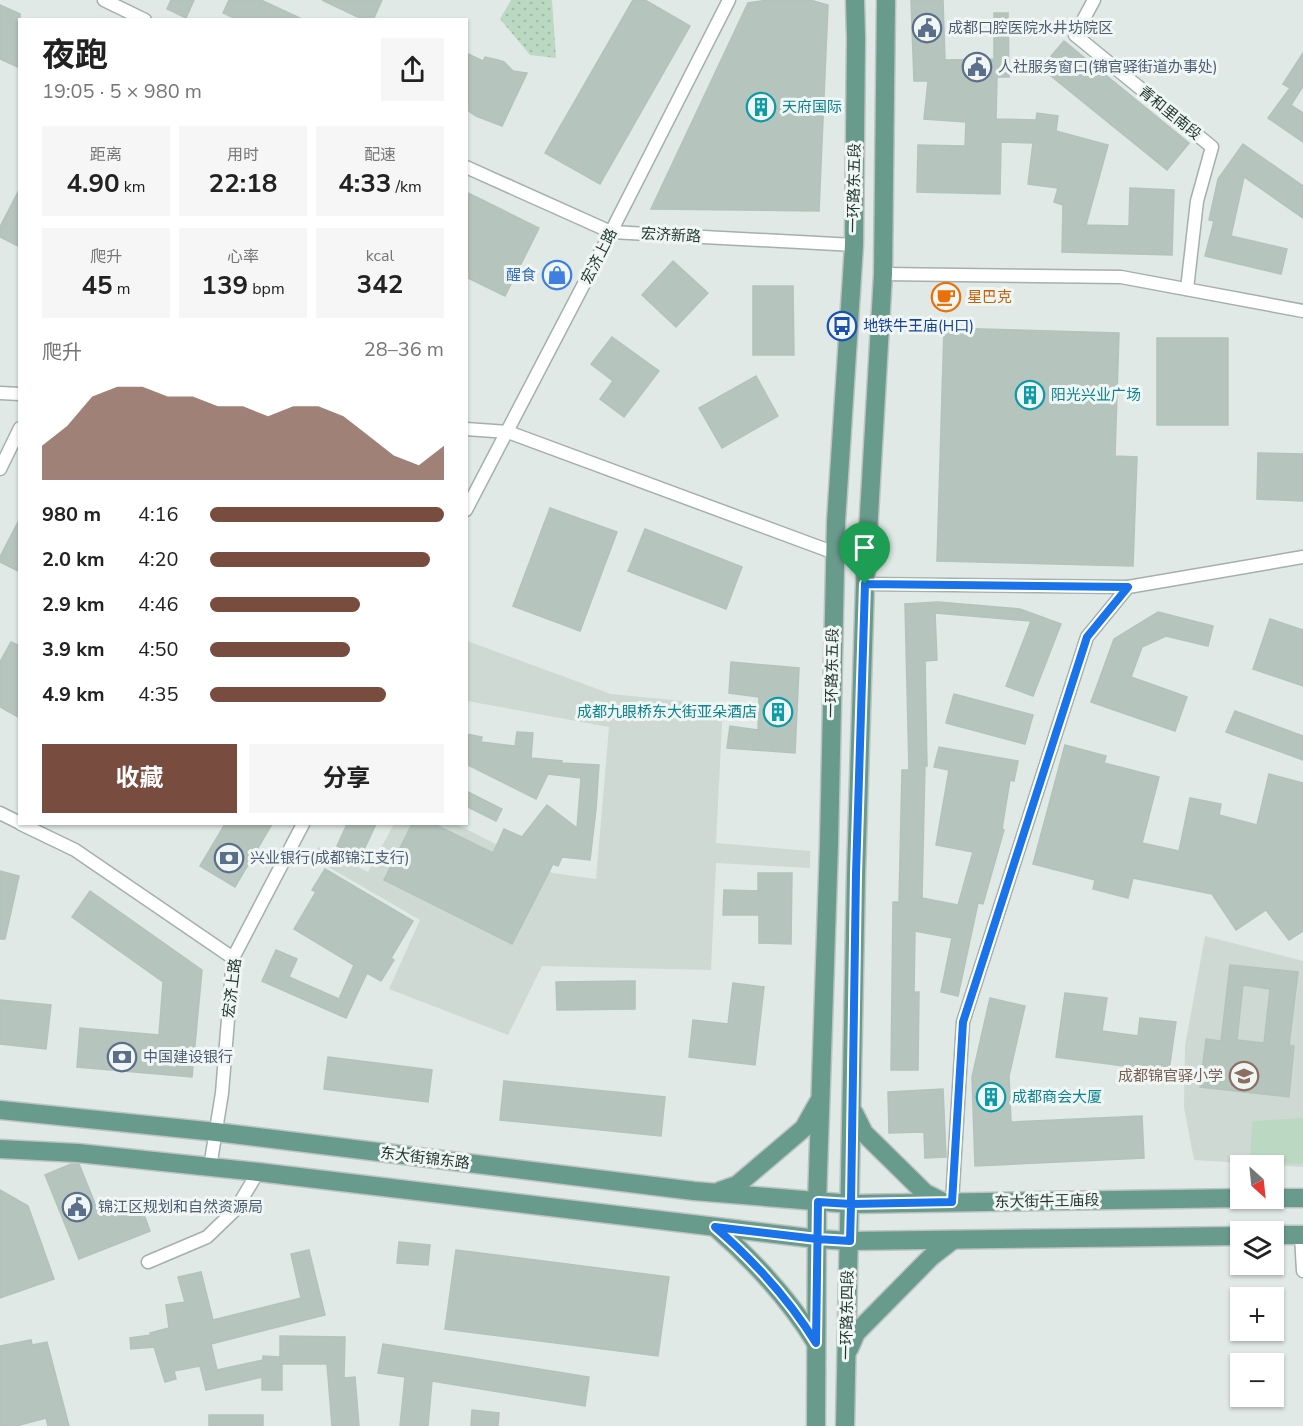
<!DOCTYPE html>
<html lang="zh">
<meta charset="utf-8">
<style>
:root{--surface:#fff;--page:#f6f6f6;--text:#222;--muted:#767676;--accent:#794c40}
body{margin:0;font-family:"Nunito Sans","Noto Sans SC",sans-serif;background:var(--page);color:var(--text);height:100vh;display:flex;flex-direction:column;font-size:22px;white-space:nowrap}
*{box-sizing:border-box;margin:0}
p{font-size:20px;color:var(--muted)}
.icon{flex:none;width:33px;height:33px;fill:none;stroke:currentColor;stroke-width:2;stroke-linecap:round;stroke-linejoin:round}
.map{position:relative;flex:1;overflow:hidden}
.drawer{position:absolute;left:18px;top:18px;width:450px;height:807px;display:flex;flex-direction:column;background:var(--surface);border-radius:0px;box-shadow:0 2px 4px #0004}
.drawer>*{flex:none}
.needle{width:39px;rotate:153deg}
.controls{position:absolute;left:1230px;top:1155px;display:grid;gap:12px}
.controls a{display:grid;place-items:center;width:54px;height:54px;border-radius:0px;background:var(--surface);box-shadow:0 2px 4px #0004;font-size:30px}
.pin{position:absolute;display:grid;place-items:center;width:51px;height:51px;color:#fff;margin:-62px -26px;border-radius:50% 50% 50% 0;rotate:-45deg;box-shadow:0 0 6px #0007}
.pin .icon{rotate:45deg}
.round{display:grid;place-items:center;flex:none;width:63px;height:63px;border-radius:0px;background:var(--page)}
.summary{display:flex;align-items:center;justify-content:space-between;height:102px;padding:0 24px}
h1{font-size:33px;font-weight:700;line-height:45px}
.stats{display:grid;grid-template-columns:repeat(3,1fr);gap:9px;height:102px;padding:6px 24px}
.stats div{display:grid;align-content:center;border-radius:0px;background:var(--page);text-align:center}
.stats b{font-size:26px;font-weight:700}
.stats small{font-size:16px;font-weight:400}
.stats p{font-size:16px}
.chart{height:168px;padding:12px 24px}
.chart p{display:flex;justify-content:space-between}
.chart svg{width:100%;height:108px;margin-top:6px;fill:var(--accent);opacity:.7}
.cta{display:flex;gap:12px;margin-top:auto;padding:12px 24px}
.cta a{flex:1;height:69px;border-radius:0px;background:var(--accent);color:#fff;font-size:24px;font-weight:700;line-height:69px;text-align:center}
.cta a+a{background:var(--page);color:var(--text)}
ul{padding:0 24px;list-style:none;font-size:20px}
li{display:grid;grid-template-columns:96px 72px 1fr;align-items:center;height:45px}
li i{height:15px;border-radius:8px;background:var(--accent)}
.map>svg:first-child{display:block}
.built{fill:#ced9d4}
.green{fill:#bbd9c2}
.park{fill:url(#park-dots)}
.building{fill:#b6c4be;stroke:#b3c2bc;stroke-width:1.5;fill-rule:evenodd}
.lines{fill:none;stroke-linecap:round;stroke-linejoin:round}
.street-casing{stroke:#a4b0ac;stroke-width:15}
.primary-casing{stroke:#bdc3c2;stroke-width:21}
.street{stroke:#fff;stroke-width:12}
.primary{stroke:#699b8c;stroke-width:18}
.route-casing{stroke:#fff;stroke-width:12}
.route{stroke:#1a73e8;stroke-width:8}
.labels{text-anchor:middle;stroke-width:6;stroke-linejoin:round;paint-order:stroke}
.service-label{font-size:15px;fill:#4e5e75;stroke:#f0f6f3;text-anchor:start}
.culture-label{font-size:15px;fill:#0d838f;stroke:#f0f6f3;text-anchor:start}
.street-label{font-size:15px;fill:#233832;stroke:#f0f6f3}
.shop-label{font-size:15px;fill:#366cbe;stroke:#f0f6f3;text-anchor:end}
.food-label{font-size:15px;fill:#c56008;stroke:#f0f6f3;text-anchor:start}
.transit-label{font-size:15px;fill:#164399;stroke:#f0f6f3;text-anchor:start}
.education-label{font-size:15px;fill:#785e54;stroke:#f0f6f3;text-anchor:end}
</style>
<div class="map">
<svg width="1303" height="1426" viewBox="0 0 1303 1426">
<defs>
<pattern id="park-dots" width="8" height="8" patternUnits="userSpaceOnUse" patternTransform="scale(1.5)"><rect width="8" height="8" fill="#bbd9c2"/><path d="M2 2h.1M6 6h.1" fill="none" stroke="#a0bba7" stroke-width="1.8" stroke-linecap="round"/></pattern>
</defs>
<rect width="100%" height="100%" fill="#e0e9e5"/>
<!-- built -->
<g class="built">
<polygon points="467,641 611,694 723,705 716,843 810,851 810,868 716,863 711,970 542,966 508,1035 389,989 420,920 313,858 319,847 368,872 394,824 456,824 553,873 596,879 609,727 467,701"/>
<polygon points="1205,936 1303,961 1303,1167 1194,1160 1184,1107 1185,1046"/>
</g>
<!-- green -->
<polygon class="green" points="1303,1118 1303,1164 1250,1162 1252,1121"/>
<!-- park -->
<polygon class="park" points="511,0 552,0 556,58 530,55 500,19"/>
<!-- building -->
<g class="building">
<polygon points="171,0 194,0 186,18 167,9"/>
<polygon points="229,0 261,0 304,20 238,20 223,13"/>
<polygon points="322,0 382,0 373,20 364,20"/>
<polygon points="633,0 645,0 690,26 600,184 545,153"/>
<polygon points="768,0 810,0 828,5 819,211 651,209 748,3"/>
<polygon points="911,0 943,0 945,60 994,59 994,13 1008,13 1009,77 997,77 996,119 1036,120 1037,113 1058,116 1056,131 1108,145 1086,225 1129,226 1130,188 1174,190 1172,255 1062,252 1063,205 1054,202 1058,188 1028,184 1033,143 1001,142 1000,194 917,192 918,145 965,146 966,122 924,119 928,81 914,81"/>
<polygon points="0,5 20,14 20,68 0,59"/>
<polygon points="1064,41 1189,143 1167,170 1041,68"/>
<polygon points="466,53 483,61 485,57 498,60 504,62 513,71 527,73 502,126 476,116 466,109"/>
<polygon points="1303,53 1303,86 1291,105 1303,113 1303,142 1268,118 1290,88 1283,84"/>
<polygon points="1243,144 1303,186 1303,218 1244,177 1231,236 1287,249 1281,274 1205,256 1214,221 1209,220 1218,179"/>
<polygon points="20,188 20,247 0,237 0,227"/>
<polygon points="466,192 539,228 505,296 466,277"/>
<polygon points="673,261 708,293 676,327 642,295"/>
<polygon points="753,286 793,286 794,355 753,355"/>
<polygon points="944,328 1119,333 1115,456 1137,457 1133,566 937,561"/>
<polygon points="612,337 659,371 624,417 600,399 613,381 591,364"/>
<rect x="1157" y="338" width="71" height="87"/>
<polygon points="756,376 778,416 722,448 699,408"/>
<polygon points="1258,453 1303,454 1303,501 1257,499"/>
<polygon points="550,508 617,532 580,631 513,606"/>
<polygon points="20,518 20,572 0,562 0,557"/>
<polygon points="645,529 742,567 726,609 628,571"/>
<polygon points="938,602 1020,609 1061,624 1033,696 1006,686 1031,621 935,613 937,660 925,661 927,766 925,765 922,898 958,905 973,852 936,845 949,770 934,767 939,747 1018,761 1014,781 1010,780 1002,829 1004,830 983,904 978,903 958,996 941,992 952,938 915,931 914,992 919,992 918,1070 891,1070 893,902 899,902 902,770 909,770 905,604"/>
<polygon points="1158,612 1213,626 1208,646 1166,636 1142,647 1131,677 1187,697 1175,731 1091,702 1114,639"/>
<polygon points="1270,619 1303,630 1303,686 1253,669"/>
<polygon points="11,642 20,646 20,718 0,707 0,662"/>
<polygon points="731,662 799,668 795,753 727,748 730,726 758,730 759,697 729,693"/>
<polygon points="954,694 1033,715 1025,744 946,723"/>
<polygon points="1235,711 1303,736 1303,760 1226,732"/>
<polygon points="517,732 533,733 531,758 562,761 561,763 599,765 596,809 590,860 562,857 558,866 553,864 512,944 384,880 412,824 434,824 493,853 504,829 522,837 547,805 577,828 581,778 548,774 536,799 466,764 466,734 482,737 481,742 515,746"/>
<polygon points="1065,745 1106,756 1104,763 1159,777 1142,843 1179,851 1190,798 1221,804 1219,815 1257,825 1269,774 1303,783 1303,931 1289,940 1266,910 1236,930 1212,894 1133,878 1128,898 1093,889 1095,880 1033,864"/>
<polygon points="466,791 502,809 496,821 466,806"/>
<polygon points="225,824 272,824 235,887 200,866"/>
<polygon points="347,824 376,824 361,856 337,846"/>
<polygon points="325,869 413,921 391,958 394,960 381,981 367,973 346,1018 262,981 276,950 297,959 289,977 339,999 354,965 294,929 316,892 312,890"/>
<polygon points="0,871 19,876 5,939 0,939"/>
<polygon points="758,873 792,873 791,944 759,943 759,915 723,915 724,890 758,891"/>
<polygon points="90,891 202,970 192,1077 77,1067 80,1028 159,1035 163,982 72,917"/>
<path d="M1230 965 1298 972 1289 1045 1294 1046 1289 1097 1200 1087 1206 1039 1221 1041ZM1243 985 1270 989 1264 1043 1237 1040Z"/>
<polygon points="635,981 635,1009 557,1010 556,982"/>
<polygon points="733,983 764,987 755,1065 689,1057 693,1020 728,1024"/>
<polygon points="1065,993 1107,998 1102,1031 1138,1036 1140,1018 1176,1022 1167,1084 1130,1079 1132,1067 1056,1057"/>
<polygon points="990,998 1025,1006 1009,1076 1011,1122 1142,1116 1144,1158 975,1166 972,1077"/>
<polygon points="0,1000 51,1005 46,1049 0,1044"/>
<polygon points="328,1057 432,1070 428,1102 324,1089"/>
<polygon points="504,1081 665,1097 661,1136 500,1120"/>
<polygon points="943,1089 946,1157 925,1158 924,1132 889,1133 888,1092"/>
<polygon points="71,1164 79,1164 100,1216 139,1201 150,1231 79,1259 45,1175"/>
<polygon points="0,1190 28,1206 54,1279 0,1298"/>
<polygon points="399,1242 430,1245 428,1265 397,1263"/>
<polygon points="309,1250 325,1315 211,1344 217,1370 263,1360 263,1356 280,1357 280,1336 345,1337 344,1378 355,1377 359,1426 332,1426 327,1364 282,1364 282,1390 262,1390 262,1377 206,1390 200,1366 174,1371 176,1379 165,1382 154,1347 131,1349 130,1338 151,1335 150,1333 169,1328 166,1305 185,1302 178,1277 201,1272 213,1320 301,1298 291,1254"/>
<polygon points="456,1250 669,1277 658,1356 445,1329"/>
<polygon points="31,1340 32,1345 47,1342 69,1426 48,1426 46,1418 16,1426 0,1426 0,1346"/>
<polygon points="383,1344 589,1377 585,1406 432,1381 428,1426 400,1426 405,1377 378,1373"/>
<polygon points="472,1410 499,1413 498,1426 471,1426"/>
<rect x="209" y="1415" width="54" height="11"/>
</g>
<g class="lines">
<!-- street casing -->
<g class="street-casing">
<g id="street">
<polyline points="104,0 145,20"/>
<polyline points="1094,0 1075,35 1212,147 1197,201 1187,289"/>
<polyline points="466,167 611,232 854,245"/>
<polyline points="883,274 1121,277 1303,311"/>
<polyline points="0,393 20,394"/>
<polyline points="466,429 508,432 835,553"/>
<polyline points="0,469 20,428"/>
<polyline points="466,510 611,232 729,0"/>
<polyline points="865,584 1128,587 1303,557"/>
<polyline points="0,813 20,823"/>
<polyline points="21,824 75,850 233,958"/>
<polyline points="210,1167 222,1093 233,958 303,824"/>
<polyline points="952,1202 963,1022 1087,637 1128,587"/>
<polyline points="1301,1235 1303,1271"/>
<polyline points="148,1262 207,1237 236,1209 258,1172"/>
</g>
</g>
<!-- primary casing -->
<g class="primary-casing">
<g id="primary">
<polyline points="0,1110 216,1132 694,1191 851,1204 1243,1198"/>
<polyline points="854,1113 864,1133 925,1193 943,1202"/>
<polyline points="0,1149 78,1153 258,1172 817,1239 850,1241 1240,1236"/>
<polyline points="720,1191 737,1185 804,1128 818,1103"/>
<polyline points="1274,1198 1303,1198"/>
<path d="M715 1227C754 1261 789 1299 816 1343"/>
<polyline points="1274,1235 1303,1235"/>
<polyline points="849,1349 856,1333 931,1257 953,1240"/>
<polyline points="816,1426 817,1202 829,844 836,522 854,245 856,37 855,0"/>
<polyline points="845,1426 856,874 865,584 883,274 886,0"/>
</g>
</g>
<!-- street -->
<use href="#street" class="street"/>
<!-- primary -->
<use href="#primary" class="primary"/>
</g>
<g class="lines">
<!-- route casing -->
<g class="route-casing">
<path id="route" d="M865 584 856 874 851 1204 850 1241 817 1239 715 1227C754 1261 789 1299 816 1343L818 1202 851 1204 952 1202 963 1022 1087 637 1128 587 865 584"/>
</g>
<!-- route -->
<use href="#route" class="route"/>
</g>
<!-- icons -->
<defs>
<g id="civic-ring" transform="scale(1.5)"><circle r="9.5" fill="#f0f6f3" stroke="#5c6f8a" stroke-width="1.5"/><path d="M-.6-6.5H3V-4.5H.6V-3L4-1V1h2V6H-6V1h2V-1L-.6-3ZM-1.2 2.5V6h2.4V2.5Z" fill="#5c6f8a"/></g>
<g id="building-ring" transform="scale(1.5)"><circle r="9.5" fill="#f0f6f3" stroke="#0f9aa8" stroke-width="1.5"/><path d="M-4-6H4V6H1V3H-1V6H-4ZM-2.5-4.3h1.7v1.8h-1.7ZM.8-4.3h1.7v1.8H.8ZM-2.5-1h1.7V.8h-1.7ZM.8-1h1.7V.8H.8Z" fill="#0f9aa8"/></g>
<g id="shop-ring" transform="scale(1.5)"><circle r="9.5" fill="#f0f6f3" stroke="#3f7fe0" stroke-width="1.5"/><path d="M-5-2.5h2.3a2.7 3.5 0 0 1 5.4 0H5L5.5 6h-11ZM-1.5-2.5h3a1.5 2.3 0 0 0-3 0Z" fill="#3f7fe0"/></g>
<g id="cafe-ring" transform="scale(1.5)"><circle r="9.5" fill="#f0f6f3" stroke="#e8710a" stroke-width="1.5"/><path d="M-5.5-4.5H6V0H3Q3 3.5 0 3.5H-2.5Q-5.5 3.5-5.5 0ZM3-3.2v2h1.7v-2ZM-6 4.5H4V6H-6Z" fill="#e8710a"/></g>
<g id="bus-ring" transform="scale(1.5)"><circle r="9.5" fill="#f0f6f3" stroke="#1a4fb4" stroke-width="1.5"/><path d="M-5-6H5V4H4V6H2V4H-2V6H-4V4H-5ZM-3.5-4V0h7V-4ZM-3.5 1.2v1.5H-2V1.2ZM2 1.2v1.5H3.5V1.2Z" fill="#1a4fb4"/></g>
<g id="bank-ring" transform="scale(1.5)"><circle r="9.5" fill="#f0f6f3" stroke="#5c6f8a" stroke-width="1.5"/><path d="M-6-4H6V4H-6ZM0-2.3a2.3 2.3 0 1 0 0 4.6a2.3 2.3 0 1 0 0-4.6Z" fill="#5c6f8a"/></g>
<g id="school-ring" transform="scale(1.5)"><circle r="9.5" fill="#f0f6f3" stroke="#8d6e63" stroke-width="1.5"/><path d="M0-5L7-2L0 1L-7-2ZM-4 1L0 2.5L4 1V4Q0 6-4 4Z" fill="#8d6e63"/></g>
</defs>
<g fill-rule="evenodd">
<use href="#civic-ring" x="927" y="28"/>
<use href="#civic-ring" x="977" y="67"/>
<use href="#building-ring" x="761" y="107"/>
<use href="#shop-ring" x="557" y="275"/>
<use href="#cafe-ring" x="946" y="297"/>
<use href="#bus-ring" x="842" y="326"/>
<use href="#building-ring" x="1030" y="395"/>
<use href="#building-ring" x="778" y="712"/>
<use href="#bank-ring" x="229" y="858"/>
<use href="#bank-ring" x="122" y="1057"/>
<use href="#school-ring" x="1244" y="1076"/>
<use href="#building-ring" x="991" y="1097"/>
<use href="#civic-ring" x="77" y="1207"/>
</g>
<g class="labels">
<!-- service labels -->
<g class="service-label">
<text x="948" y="33">成都口腔医院水井坊院区</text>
<text x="998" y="72">人社服务窗口(锦官驿街道办事处)</text>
<text x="250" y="863">兴业银行(成都锦江支行)</text>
<text x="143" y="1062">中国建设银行</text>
<text x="98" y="1212">锦江区规划和自然资源局</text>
</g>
<!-- culture labels -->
<g class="culture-label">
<text x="782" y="112">天府国际</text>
<text x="1051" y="400">阳光兴业广场</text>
<text x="757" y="717" text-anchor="end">成都九眼桥东大街亚朵酒店</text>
<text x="1012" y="1102">成都商会大厦</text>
</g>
<!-- street labels -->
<g class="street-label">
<text transform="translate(1170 113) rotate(39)" y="5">青和里南段</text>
<text transform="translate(854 188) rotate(-89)" y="5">一环路东五段</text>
<text transform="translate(671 235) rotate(3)" y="5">宏济新路</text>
<text transform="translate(599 256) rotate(-63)" y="5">宏济上路</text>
<text transform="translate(832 673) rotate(-89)" y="5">一环路东五段</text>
<text transform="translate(232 988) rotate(-83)" y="5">宏济上路</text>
<text transform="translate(425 1158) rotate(7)" y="5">东大街锦东路</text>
<text transform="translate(1047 1201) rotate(-1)" y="5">东大街牛王庙段</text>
<text transform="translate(847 1315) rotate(-89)" y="5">一环路东四段</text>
</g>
<!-- shop labels -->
<g class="shop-label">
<text x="536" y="280">醒食</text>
</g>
<!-- food labels -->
<g class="food-label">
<text x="967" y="302">星巴克</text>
</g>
<!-- transit labels -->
<g class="transit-label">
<text x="863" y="331">地铁牛王庙(H口)</text>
</g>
<!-- education labels -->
<g class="education-label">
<text x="1223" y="1081">成都锦官驿小学</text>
</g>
</g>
</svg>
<div class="controls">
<a><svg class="needle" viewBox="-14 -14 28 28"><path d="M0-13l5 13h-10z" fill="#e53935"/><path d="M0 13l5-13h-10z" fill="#767676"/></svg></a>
<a><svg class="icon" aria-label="layers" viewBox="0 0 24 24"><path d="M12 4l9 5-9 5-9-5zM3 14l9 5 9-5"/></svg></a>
<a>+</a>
<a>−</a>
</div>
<div class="pin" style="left:865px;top:584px;background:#1e9e55"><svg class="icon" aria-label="arrive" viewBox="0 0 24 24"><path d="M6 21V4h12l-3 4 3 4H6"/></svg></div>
<section class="drawer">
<div class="summary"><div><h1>夜跑</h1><p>19:05 · 5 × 980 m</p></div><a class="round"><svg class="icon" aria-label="share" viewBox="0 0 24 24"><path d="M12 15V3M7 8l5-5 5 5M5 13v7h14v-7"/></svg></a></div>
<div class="stats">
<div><p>距离</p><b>4.90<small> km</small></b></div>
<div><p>用时</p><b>22:18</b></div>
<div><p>配速</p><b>4:33<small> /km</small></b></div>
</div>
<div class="stats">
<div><p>爬升</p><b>45<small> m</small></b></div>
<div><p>心率</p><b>139<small> bpm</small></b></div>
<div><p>kcal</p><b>342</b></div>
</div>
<div class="chart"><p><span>爬升</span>28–36 m</p>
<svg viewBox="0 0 160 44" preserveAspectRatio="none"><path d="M0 44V30L10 22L20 10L30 6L40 6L50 10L60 10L70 14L80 14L90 18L100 14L110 14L120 18L130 26L140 34L150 38L160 30V44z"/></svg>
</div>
<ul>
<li><b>980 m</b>4:16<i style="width:100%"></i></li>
<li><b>2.0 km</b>4:20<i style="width:94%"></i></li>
<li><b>2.9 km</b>4:46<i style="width:64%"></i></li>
<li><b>3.9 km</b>4:50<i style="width:60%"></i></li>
<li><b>4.9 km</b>4:35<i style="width:75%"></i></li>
</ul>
<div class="cta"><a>收藏</a><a>分享</a></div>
</section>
</div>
